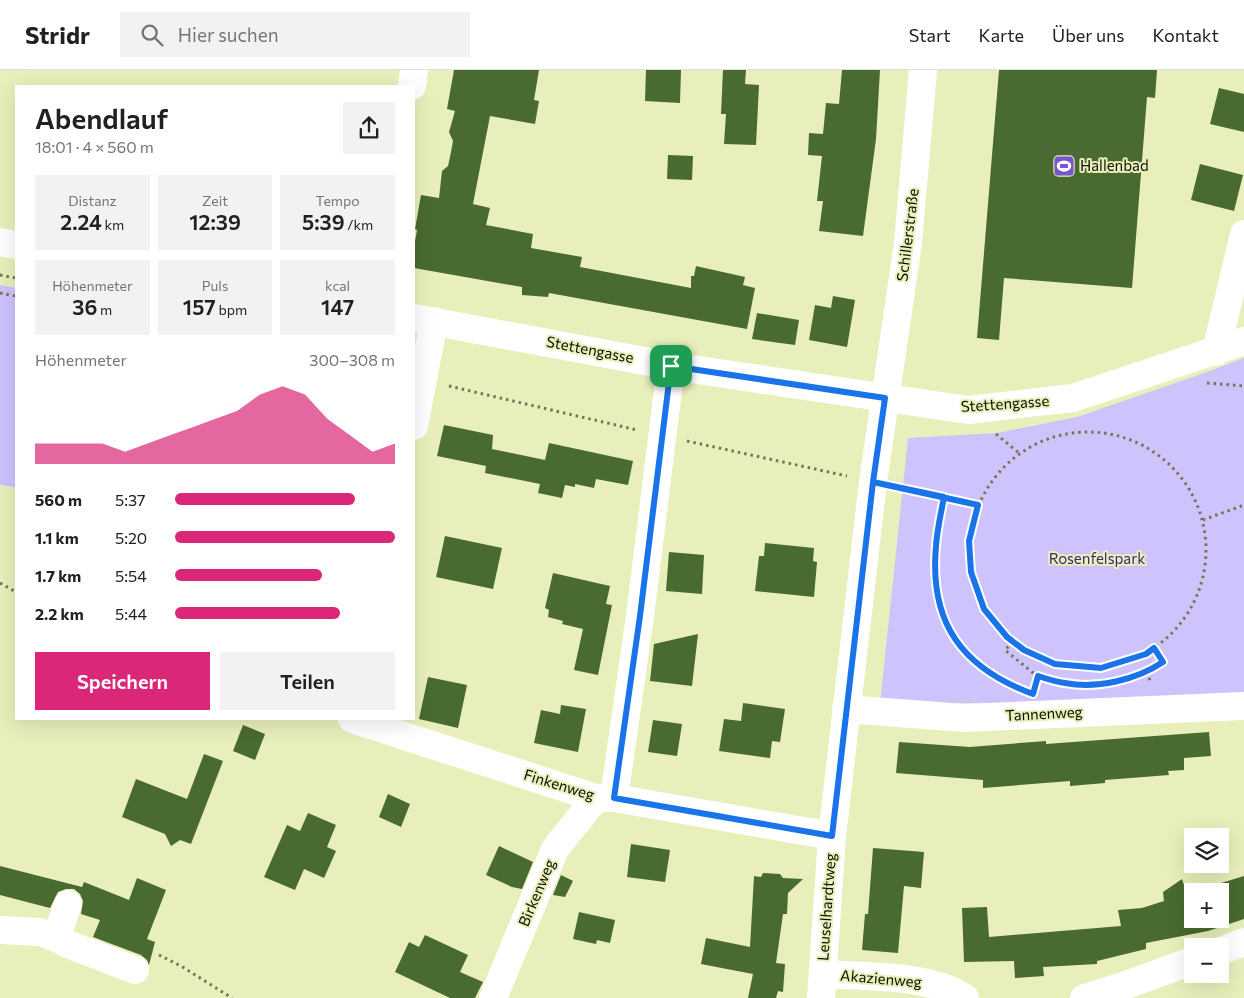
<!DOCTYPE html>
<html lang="de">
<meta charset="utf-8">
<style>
:root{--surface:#fff;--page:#f2f2f2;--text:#202124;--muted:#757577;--line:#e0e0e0;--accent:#db2777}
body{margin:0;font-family:Commissioner,sans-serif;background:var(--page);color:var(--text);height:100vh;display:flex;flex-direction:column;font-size:19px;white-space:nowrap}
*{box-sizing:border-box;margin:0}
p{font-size:16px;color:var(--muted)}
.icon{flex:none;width:28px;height:28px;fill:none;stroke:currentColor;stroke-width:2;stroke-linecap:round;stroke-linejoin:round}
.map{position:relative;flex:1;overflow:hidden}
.panel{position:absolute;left:15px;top:15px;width:400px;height:635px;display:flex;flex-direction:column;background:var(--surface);border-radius:0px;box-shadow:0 5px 20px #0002}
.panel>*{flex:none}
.controls{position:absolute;left:1184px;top:758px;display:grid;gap:10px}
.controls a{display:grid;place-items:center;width:45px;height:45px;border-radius:0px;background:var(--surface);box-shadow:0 5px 20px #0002;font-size:25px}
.pin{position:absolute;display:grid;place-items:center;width:42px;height:42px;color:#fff;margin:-21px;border-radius:10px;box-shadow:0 2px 8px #0006}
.round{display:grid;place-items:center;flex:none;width:52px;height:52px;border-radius:0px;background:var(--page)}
.summary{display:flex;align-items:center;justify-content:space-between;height:85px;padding:0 20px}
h1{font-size:28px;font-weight:600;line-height:38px}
.figures{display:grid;grid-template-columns:repeat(3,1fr);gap:8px;height:85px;padding:5px 20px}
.figures div{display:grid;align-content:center;border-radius:0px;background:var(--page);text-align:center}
.figures b{font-size:21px;font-weight:600}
.figures small{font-size:14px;font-weight:400}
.figures p{font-size:14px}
.chart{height:140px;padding:10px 20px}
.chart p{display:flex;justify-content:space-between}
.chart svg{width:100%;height:90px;margin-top:5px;fill:var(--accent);opacity:.7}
.action{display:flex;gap:10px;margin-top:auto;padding:10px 20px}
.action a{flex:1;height:58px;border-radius:0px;background:var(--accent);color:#fff;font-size:20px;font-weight:600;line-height:58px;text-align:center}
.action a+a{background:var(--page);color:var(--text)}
ul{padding:0 20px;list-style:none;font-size:16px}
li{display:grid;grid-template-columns:80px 60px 1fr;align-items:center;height:38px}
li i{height:12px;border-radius:6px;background:var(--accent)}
header{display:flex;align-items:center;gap:30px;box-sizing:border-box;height:70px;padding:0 25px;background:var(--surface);border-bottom:1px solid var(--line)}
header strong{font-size:24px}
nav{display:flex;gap:28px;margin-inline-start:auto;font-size:18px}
.search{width:350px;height:45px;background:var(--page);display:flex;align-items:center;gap:12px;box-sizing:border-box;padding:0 18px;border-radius:0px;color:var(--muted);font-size:19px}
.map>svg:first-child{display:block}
.green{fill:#cec3fd}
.building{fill:#496a31}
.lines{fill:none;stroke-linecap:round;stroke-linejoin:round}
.path{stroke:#737657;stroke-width:3;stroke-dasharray:2.5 4;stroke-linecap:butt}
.minor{stroke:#fff;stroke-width:28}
.route-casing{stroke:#fff;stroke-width:10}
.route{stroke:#1a73e8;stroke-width:6}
.labels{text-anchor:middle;stroke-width:4;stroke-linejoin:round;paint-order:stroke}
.poi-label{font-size:15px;fill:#0e0f01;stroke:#e9efbb;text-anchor:start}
.street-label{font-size:15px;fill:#0e0f01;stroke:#e9efbb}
.park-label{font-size:15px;fill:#3e2771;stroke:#e9efbb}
</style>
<header>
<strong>Stridr</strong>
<div class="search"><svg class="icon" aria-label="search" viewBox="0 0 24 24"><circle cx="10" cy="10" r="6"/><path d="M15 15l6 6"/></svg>Hier suchen</div>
<nav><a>Start</a><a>Karte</a><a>Über uns</a><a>Kontakt</a></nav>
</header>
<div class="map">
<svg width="1244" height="928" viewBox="0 0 1244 928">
<rect width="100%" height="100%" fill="#e9efbb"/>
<!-- green -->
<g class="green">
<polygon points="0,215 16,218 16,417 0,415"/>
<polygon points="1244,288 1244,638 1222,631 880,634 908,368 997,363 1077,347 1207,302"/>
</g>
<!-- building -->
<g class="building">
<polygon points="454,0 539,0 534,30 539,31 535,54 490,46 473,134 490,138 486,155 533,164 531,178 582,187 580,197 691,218 691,206 694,206 696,196 745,207 743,215 755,218 747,259 549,223 548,227 522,225 522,217 414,198 414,177 417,160 415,159 421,125 439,128 442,101 448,96 451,82 453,71 449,62 455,41 447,39"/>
<polygon points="646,0 681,0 680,33 645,31"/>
<polygon points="723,0 746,0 745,14 759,15 756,75 724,74 726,44 721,44"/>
<polygon points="842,0 880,0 876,69 863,166 819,161 823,131 817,131 822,86 808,85 809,63 823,64 826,33 839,34"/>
<polygon points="999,0 1157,0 1155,28 1147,27 1132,218 1004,208 999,270 977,268"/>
<polygon points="1219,18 1244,24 1244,62 1210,54"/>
<polygon points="668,85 693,86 692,110 667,109"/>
<polygon points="1200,94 1243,105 1234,141 1191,130"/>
<polygon points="833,226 855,230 847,277 809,270 815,235 831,238"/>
<polygon points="757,243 799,250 795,275 752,269"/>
<polygon points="444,355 493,365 492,379 545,390 549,373 633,391 628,415 596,409 594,418 575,414 575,417 565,415 562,428 538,423 540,414 485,403 486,396 437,386"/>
<polygon points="445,466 502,478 493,519 436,507"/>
<polygon points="765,473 814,478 813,491 817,492 814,527 755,521 759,486 764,486"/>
<polygon points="669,482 704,485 702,524 666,521"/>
<polygon points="553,503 610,516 606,534 612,535 598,605 574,600 583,559 562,554 563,551 548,547 549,540 545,538"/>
<polygon points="698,564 692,616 650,611 654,574"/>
<polygon points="428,607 467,615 458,658 419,649"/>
<polygon points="743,633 785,639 780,672 772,671 770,688 719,681 724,649 741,651"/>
<polygon points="561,635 586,639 578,682 534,673 541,640 560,644"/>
<polygon points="653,650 682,654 677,686 648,682"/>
<polygon points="243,655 265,664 255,690 233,681"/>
<polygon points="1209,662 1211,686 1184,688 1184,700 1168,701 1169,705 1105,710 1105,713 1070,716 1070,711 983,718 983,710 896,703 899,672 970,677 1046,671 1046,674"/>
<polygon points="204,684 223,691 191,774 180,770 171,776 165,764 122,747 136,709 187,729"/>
<polygon points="388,724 410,734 401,757 379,747"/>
<polygon points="308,743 336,755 327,777 336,781 324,808 304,799 295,820 264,807 287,755 300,761"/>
<polygon points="631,774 670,780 665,812 627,807"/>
<polygon points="499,776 533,792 522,819 512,817 486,805"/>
<polygon points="873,778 924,782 921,818 904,816 898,883 862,880 865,844 868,844"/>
<polygon points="0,796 82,817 84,812 129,830 137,808 166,820 147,869 155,872 149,895 147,890 141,885 93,867 100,850 81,844 83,831 80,824 74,819 66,819 58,822 50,838 0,825"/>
<polygon points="763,803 780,804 783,808 803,809 788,823 787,844 783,844 776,893 785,894 783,922 778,921 776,928 748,928 753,904 701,894 706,868 750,877 754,806 761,807"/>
<polygon points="561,805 573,811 565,827 553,825"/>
<polygon points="1244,806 1244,849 1208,861 1146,873 1146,879 1097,891 1097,894 1043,897 1044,906 1015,908 1014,891 964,892 962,838 987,837 989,867 1121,856 1118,840 1142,838 1164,831 1163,822 1182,809 1187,824 1192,822 1192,849 1220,849 1220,821 1195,821"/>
<polygon points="579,842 615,850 610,873 597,870 596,874 573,869"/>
<polygon points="425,865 468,885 460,902 483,912 475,928 450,928 395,902 409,872 419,877"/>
</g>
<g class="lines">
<!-- path -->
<g class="path">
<polyline points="0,205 16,208"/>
<polyline points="0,223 16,226"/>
<polyline points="1207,313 1244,316"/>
<polyline points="449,316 637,360"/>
<circle cx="1088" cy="480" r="118"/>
<polyline points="996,364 1019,383"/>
<polyline points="687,371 847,406"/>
<polyline points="900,417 978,435"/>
<polyline points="944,427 936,477 937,528 952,567 976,593 1006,615 1014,618"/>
<polyline points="1203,450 1244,435"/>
<polyline points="0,513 16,522"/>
<polyline points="1013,572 1005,580 1038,607"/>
<polyline points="1146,602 1151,612"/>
<path d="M1103 613C1124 610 1145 604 1163 592L1154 578"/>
<polyline points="1035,618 1038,607 1074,614"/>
<polyline points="159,885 181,896 232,928"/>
</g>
<!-- minor -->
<g class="minor">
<polyline points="412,16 414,0"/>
<polyline points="0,172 16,175"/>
<polyline points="414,248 671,296 968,340 1073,328 1244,271"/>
<polyline points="1216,282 1244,164"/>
<polyline points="414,356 434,251"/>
<polyline points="846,639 964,648 1243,636"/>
<polyline points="352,649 596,728 614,728 832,766"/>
<polyline points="614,728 640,546 671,296"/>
<polyline points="0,860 40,862 56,868 68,834"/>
<polyline points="56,868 70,875 135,900"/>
<polyline points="1220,881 1244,872"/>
<path d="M823 904C865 907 930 904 965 928"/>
<polyline points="493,928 555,779 596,728"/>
<polyline points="821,928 832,766 873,412 908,173 923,0"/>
<polyline points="1084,928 1126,915 1192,891"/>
</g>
</g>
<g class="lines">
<!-- route casing -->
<g class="route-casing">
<path id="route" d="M671 296 640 546 614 728 832 766 873 412 978 435 969 471 971 502 984 539 1007 567 1024 580 1055 594 1101 598 1146 584 1154 578 1163 592C1136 610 1097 619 1065 613 1056 612 1047 609 1038 606L1033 624C962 598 929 553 936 476 937 460 941 443 944 427L873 412 885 328 671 296"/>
</g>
<!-- route -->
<use href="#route" class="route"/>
</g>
<!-- icons -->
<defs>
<g id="stadium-square" transform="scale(1.125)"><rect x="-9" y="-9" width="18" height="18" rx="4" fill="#7753cc" stroke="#e9efbb"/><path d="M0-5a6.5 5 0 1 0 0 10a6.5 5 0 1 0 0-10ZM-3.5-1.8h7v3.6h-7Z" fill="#fff"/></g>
</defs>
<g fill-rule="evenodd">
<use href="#stadium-square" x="1064" y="96"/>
</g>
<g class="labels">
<!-- poi labels -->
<g class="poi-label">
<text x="1080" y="101">Hallenbad</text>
</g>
<!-- street labels -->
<g class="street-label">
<text transform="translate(908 165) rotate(-83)" y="5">Schillerstraße</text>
<text transform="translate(590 280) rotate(11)" y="5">Stettengasse</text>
<text transform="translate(1005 334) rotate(-4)" y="5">Stettengasse</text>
<text transform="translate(1044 644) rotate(-3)" y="5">Tannenweg</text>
<text transform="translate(559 715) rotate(17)" y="5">Finkenweg</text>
<text transform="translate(537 823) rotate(-67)" y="5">Birkenweg</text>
<text transform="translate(827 837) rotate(-86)" y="5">Leuselhardtweg</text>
<text transform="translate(881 909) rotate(5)" y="5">Akazienweg</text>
</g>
<!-- park labels -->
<g class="park-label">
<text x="1097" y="494">Rosenfelspark</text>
</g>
</g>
</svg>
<div class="controls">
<a><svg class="icon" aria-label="layers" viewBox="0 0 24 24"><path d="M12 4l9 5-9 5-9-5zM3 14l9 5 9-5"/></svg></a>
<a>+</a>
<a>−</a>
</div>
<div class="pin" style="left:671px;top:296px;background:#1e9e55"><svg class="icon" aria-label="arrive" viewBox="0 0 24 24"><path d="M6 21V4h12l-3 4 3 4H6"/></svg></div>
<section class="panel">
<div class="summary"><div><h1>Abendlauf</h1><p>18:01 · 4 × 560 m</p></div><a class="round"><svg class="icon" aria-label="share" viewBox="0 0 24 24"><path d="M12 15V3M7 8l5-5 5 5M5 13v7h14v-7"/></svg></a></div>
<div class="figures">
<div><p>Distanz</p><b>2.24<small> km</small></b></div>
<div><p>Zeit</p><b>12:39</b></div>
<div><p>Tempo</p><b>5:39<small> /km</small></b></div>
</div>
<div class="figures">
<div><p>Höhenmeter</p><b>36<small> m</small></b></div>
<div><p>Puls</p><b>157<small> bpm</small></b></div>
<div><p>kcal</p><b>147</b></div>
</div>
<div class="chart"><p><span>Höhenmeter</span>300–308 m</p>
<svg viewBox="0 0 160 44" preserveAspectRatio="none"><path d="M0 44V34L10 34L20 34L30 34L40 38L50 34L60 30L70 26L80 22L90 18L100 10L110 6L120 10L130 22L140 30L150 38L160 34V44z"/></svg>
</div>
<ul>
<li><b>560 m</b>5:37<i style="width:82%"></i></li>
<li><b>1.1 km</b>5:20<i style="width:100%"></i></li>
<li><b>1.7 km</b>5:54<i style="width:67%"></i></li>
<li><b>2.2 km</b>5:44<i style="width:75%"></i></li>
</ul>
<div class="action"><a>Speichern</a><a>Teilen</a></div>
</section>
</div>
